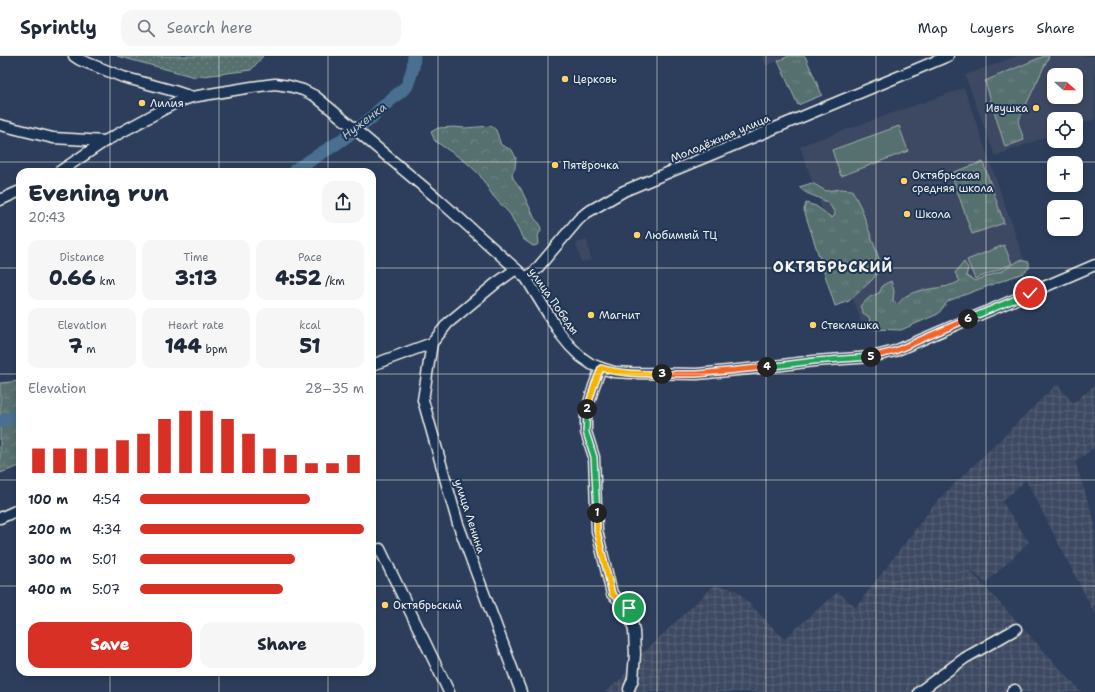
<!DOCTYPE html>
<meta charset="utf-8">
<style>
:root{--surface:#fff;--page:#f6f6f7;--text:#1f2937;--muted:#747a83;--line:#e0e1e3;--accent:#d93025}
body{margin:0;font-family:"Shantell Sans",sans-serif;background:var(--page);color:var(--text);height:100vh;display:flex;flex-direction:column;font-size:15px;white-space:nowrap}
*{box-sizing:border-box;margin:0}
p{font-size:13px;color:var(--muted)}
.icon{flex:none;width:22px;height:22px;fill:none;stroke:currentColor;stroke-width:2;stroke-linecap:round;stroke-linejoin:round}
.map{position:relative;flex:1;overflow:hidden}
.details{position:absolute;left:16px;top:112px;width:360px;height:508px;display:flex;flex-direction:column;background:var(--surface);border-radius:12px;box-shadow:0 2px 6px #0003}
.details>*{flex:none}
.needle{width:26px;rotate:111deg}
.tools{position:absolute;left:1047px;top:12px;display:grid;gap:8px}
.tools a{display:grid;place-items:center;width:36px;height:36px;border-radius:8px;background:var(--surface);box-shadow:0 2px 6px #0003;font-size:20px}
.pin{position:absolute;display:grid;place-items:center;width:34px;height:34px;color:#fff;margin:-17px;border:2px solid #fff;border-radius:50%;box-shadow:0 1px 4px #0007}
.km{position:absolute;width:20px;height:20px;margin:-10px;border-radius:50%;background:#222;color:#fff;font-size:11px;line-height:20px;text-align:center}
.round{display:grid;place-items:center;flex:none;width:42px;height:42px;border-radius:12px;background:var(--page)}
.headline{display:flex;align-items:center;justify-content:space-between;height:68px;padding:0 12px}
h1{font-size:22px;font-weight:800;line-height:30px}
.figures{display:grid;grid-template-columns:repeat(3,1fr);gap:6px;height:68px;padding:4px 12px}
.figures div{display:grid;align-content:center;border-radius:10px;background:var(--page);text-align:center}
.figures b{font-size:20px;font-weight:800}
.figures small{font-size:11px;font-weight:400}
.figures p{font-size:11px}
.chart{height:112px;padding:8px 12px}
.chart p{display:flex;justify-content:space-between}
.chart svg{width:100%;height:72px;margin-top:4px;stroke:var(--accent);stroke-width:6}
.primary-button{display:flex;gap:8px;margin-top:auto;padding:8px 12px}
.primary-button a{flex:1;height:46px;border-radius:12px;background:var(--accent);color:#fff;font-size:16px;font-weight:800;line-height:46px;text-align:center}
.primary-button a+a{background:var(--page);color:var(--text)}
ul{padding:0 12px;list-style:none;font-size:13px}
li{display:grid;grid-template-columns:64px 48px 1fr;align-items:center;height:30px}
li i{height:10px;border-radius:5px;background:var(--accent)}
header{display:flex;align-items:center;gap:24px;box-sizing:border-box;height:56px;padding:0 20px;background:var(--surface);border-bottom:1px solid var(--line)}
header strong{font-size:19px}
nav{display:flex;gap:22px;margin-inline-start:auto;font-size:14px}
.search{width:280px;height:36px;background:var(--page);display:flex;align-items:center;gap:10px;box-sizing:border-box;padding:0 14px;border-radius:12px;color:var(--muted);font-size:15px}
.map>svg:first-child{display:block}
.built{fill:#3d4962;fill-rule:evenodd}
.industrial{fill:url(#industrial-grid)}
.grass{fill:url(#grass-tufts);stroke:#a4b0ab}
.forest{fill:url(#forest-crowns);stroke:#a4b0ab}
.wetland{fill:url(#wetland-marsh);stroke:#a4b0ab}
.garden{fill:url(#garden-dots);stroke:#a4b0ab}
.pitch{fill:#55706e;stroke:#a4b0ab}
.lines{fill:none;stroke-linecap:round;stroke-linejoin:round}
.river{stroke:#486f90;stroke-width:13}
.minor-casing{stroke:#f4f1e8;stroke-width:13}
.minor{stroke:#1d3557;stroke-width:10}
.split-1-casing{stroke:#fff;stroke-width:8}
.split-2-casing{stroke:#fff;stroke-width:8}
.split-3-casing{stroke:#fff;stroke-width:8}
.split-4-casing{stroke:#fff;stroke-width:8}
.split-5-casing{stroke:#fff;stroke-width:8}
.split-6-casing{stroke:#fff;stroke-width:8}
.split-7-casing{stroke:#fff;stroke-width:8}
.split-1{stroke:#f5b400;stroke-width:5}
.split-2{stroke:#22a559;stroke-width:5}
.split-3{stroke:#f5b400;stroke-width:5}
.split-4{stroke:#f0652b;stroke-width:5}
.split-5{stroke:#22a559;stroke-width:5}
.split-6{stroke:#f0652b;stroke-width:5}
.split-7{stroke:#22a559;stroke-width:5}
.grid{fill:none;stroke:#f4f1e8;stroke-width:1;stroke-opacity:0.55}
.poi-dot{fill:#ffd166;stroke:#1d3557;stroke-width:1.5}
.labels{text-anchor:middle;stroke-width:4;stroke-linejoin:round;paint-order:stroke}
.poi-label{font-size:11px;fill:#f4f1e8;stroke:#1d3557;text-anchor:start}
.street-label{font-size:11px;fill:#f4f1e8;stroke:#1d3557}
.water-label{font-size:12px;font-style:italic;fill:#b8c4c9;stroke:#1d3557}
.district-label{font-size:15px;font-weight:bold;letter-spacing:1px;fill:#f4f1e8;stroke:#1d3557}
</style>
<header>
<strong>Sprintly</strong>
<div class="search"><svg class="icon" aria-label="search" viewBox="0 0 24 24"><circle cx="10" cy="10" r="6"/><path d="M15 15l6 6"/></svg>Search here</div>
<nav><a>Map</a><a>Layers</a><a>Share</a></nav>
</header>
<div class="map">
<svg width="1095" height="636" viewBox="0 0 1095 636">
<defs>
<pattern id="industrial-grid" width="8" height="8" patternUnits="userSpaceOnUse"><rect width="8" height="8" fill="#3d4962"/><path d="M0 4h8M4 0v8" fill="none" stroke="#5a6478"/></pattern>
<pattern id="grass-tufts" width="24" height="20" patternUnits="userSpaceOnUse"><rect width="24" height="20" fill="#55706e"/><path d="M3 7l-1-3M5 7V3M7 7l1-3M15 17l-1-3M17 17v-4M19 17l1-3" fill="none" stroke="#6e8583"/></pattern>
<pattern id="forest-crowns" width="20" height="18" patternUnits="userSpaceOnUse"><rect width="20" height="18" fill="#55706e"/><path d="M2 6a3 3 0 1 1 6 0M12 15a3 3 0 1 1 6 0" fill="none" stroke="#6e8583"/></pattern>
<pattern id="wetland-marsh" width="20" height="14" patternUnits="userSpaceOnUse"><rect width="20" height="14" fill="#55706e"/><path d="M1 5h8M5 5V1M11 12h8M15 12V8" fill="none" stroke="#6e8583"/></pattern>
<pattern id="garden-dots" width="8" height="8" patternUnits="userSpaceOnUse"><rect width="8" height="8" fill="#55706e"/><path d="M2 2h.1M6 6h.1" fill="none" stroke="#6e8583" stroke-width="1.8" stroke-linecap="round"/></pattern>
</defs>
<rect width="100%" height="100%" fill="#2c3e5c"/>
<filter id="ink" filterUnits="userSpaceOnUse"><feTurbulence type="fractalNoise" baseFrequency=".025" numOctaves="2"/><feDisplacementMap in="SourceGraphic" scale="8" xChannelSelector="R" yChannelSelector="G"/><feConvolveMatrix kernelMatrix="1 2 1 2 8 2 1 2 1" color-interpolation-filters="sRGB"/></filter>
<g filter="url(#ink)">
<!-- built -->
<g class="built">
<polygon points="762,0 789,0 766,10"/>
<path d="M1017 0H1095V63L1076 70V63H1054V78L995 100 965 19ZM1054 19H1076V41H1054Z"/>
<polygon points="964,32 1027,212 863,270 839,205 824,159 800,90"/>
<polygon points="587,184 591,204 581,206 576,187"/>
</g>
<!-- industrial -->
<polygon class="industrial" points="1057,328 1073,347 1095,329 1095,391 1075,406 1095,467 1095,558 1026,424 1002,446 1029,486 986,527 967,511 1081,636 605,636 622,622 630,609 715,529 736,534 784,583 838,536 856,551 937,445"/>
<!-- grass -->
<g class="grass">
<polygon points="789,0 805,0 822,39 798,49 778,5"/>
<polygon points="1044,0 1049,0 1018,66 1024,84 1005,91 985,25"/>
<polygon points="983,106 1004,167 972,178 951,117"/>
<path d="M812 127 826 135 840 133 852 134 861 152 882 211 872 224 849 245 835 250 804 154 806 147 816 150 832 162 835 159C830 144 822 144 809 138 806 137 802 134 799 131Z"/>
<path d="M1020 204 1029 206V212L1023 217 948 245 938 258 901 274 871 273 869 261 863 257 860 250 870 241 879 237 883 229 891 225 894 235 893 244 897 249C900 246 903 242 906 240 923 230 944 235 960 225L955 217 964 206 968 212 966 220 975 225 1004 214Z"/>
</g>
<!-- forest -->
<polygon class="forest" points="491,70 496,74 501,89 512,94 516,102 515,112 512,118 513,122 521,133 535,163 540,168 541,174 538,180 539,186 537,189 533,190 523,183 510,158 493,140 479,118 466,106 435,85 431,76 438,72 454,71 465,72"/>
<!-- wetland -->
<polygon class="wetland" points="20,325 20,410 0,417 0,327"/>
<!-- garden -->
<polygon class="garden" points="117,0 263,0 251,14 195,21"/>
<!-- pitch -->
<g class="pitch">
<polygon points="899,70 908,95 841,120 832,94"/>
<polygon points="1004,189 1012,208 975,223 967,204"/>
</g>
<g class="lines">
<!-- river -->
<g class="river">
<polyline points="295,116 295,114 336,88 368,65 379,54 407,30 413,12 414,0"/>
<polyline points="0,366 20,358"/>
</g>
<!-- minor casing -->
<g class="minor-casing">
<g id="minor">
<polyline points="74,0 80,4 123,21 174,35 192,41"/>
<polyline points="0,69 53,82 105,85"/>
<polyline points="59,116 105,85 177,46 192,41 252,31 275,28 289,30 303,34 315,40 344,64 438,143 516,213 526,222 561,279 570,290 581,301 591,308 601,312 614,316 631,317 697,318 758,312 814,305 872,301 895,295 1095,209"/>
<polyline points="0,144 20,135"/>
<polyline points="516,213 495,228 448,267 432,287 423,344 458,468 521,636"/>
<polyline points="526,222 535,215 579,163 586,157 624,135 948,0"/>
<polyline points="372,309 432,287"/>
<polyline points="601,312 594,330 586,357 586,376 594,401 597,475 612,538 629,552 634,575 635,598 633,623 629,633"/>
<polyline points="0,462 20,453"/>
<polyline points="380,493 449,636"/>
<polyline points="919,636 965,602 1016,573"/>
<polyline points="1012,636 1015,634"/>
</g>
</g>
<!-- minor -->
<use href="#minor" class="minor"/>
</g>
</g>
<g class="lines" filter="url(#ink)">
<!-- split-1 casing -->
<g class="split-1-casing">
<polyline id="split-1" points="597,457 597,475 612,538 629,552"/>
</g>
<!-- split-2 casing -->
<g class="split-2-casing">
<polyline id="split-2" points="587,353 586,376 594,401 597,457"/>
</g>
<!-- split-3 casing -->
<g class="split-3-casing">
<path id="split-3" d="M587 353 594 330 601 312C621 318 641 318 662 318"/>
</g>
<!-- split-4 casing -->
<g class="split-4-casing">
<polyline id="split-4" points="662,318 697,318 767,311"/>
</g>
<!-- split-5 casing -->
<g class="split-5-casing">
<polyline id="split-5" points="767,311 814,305 871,301"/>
</g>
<!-- split-6 casing -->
<g class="split-6-casing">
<polyline id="split-6" points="871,301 895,295 968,263"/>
</g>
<!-- split-7 casing -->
<g class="split-7-casing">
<polyline id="split-7" points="968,263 1030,237"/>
</g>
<!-- split-1 -->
<use href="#split-1" class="split-1"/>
<!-- split-2 -->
<use href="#split-2" class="split-2"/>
<!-- split-3 -->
<use href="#split-3" class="split-3"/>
<!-- split-4 -->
<use href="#split-4" class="split-4"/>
<!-- split-5 -->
<use href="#split-5" class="split-5"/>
<!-- split-6 -->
<use href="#split-6" class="split-6"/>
<!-- split-7 -->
<use href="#split-7" class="split-7"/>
</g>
<!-- grid -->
<path class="grid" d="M110 0V116M219 0V116M328 0V116M438 0V636M548 0V636M657 0V636M766 0V636M876 0V636M986 0V636M0 106H1095M0 212H20M372 212H1095M0 318H20M372 318H1095M0 424H20M372 424H1095M0 530H20M372 530H1095M110 616V636M219 616V636M328 616V636"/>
<!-- markers -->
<g class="poi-dot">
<circle cx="565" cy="23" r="4"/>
<circle cx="142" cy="47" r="4"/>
<circle cx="1036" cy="52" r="4"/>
<circle cx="555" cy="109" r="4"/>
<circle cx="904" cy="125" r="4"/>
<circle cx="907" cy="158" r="4"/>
<circle cx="637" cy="179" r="4"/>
<circle cx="591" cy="259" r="4"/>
<circle cx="813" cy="269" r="4"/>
<circle cx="385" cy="549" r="4"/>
</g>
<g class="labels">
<!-- poi labels -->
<g class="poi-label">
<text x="573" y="27">Церковь</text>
<text x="150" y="51">Лилия</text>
<text x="1028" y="56" text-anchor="end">Ивушка</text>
<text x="563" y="113">Пятёрочка</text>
<text x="912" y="123">Октябрьская<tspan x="912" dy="13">средняя школа</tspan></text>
<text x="915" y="162">Школа</text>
<text x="645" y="183">Любимый ТЦ</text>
<text x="599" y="263">Магнит</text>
<text x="821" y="273">Стекляшка</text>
<text x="393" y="553">Октябрьский</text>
</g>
<!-- street labels -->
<g class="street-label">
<text transform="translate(720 82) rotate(-23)" y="4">Молодёжная улица</text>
<text transform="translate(554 245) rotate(55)" y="4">улица Победы</text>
<text transform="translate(470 460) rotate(72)" y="4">улица Ленина</text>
</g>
<!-- water labels -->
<g class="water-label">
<text transform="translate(364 65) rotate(-37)" y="4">Нуженка</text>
</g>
<!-- district labels -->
<g class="district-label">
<text x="833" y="216">ОКТЯБРЬСКИЙ</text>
</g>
</g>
</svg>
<div class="tools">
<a><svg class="needle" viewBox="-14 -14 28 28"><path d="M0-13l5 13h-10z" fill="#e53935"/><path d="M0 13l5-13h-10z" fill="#747a83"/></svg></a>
<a><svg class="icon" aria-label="locate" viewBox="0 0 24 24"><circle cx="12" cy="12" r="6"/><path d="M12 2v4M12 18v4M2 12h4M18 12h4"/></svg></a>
<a>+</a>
<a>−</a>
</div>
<div class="pin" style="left:629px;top:552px;background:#1e9e55"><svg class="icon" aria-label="arrive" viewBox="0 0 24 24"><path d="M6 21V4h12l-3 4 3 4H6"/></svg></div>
<div class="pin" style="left:1030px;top:237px;background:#d93025"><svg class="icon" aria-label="check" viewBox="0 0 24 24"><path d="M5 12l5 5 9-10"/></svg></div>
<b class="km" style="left:597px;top:457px">1</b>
<b class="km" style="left:587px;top:353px">2</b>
<b class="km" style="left:662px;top:318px">3</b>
<b class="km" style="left:767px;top:311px">4</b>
<b class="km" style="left:871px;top:301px">5</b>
<b class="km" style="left:968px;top:263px">6</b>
<section class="details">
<div class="headline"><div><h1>Evening run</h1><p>20:43</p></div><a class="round"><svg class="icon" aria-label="share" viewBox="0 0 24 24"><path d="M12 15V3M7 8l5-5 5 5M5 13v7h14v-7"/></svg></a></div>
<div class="figures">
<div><p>Distance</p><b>0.66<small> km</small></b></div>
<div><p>Time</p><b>3:13</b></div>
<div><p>Pace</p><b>4:52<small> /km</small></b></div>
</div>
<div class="figures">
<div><p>Elevation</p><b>7<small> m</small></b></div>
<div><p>Heart rate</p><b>144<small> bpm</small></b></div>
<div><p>kcal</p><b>51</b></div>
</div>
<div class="chart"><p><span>Elevation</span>28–35 m</p>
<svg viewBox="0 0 160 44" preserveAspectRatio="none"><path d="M5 44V29M15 44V29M25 44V29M35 44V29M45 44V24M55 44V20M65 44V11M75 44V6M85 44V6M95 44V11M105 44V20M115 44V29M125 44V33M135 44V38M145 44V38M155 44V33"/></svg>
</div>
<ul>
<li><b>100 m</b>4:54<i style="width:76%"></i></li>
<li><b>200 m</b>4:34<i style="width:100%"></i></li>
<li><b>300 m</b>5:01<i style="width:69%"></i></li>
<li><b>400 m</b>5:07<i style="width:64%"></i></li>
</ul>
<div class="primary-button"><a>Save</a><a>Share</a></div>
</section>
</div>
